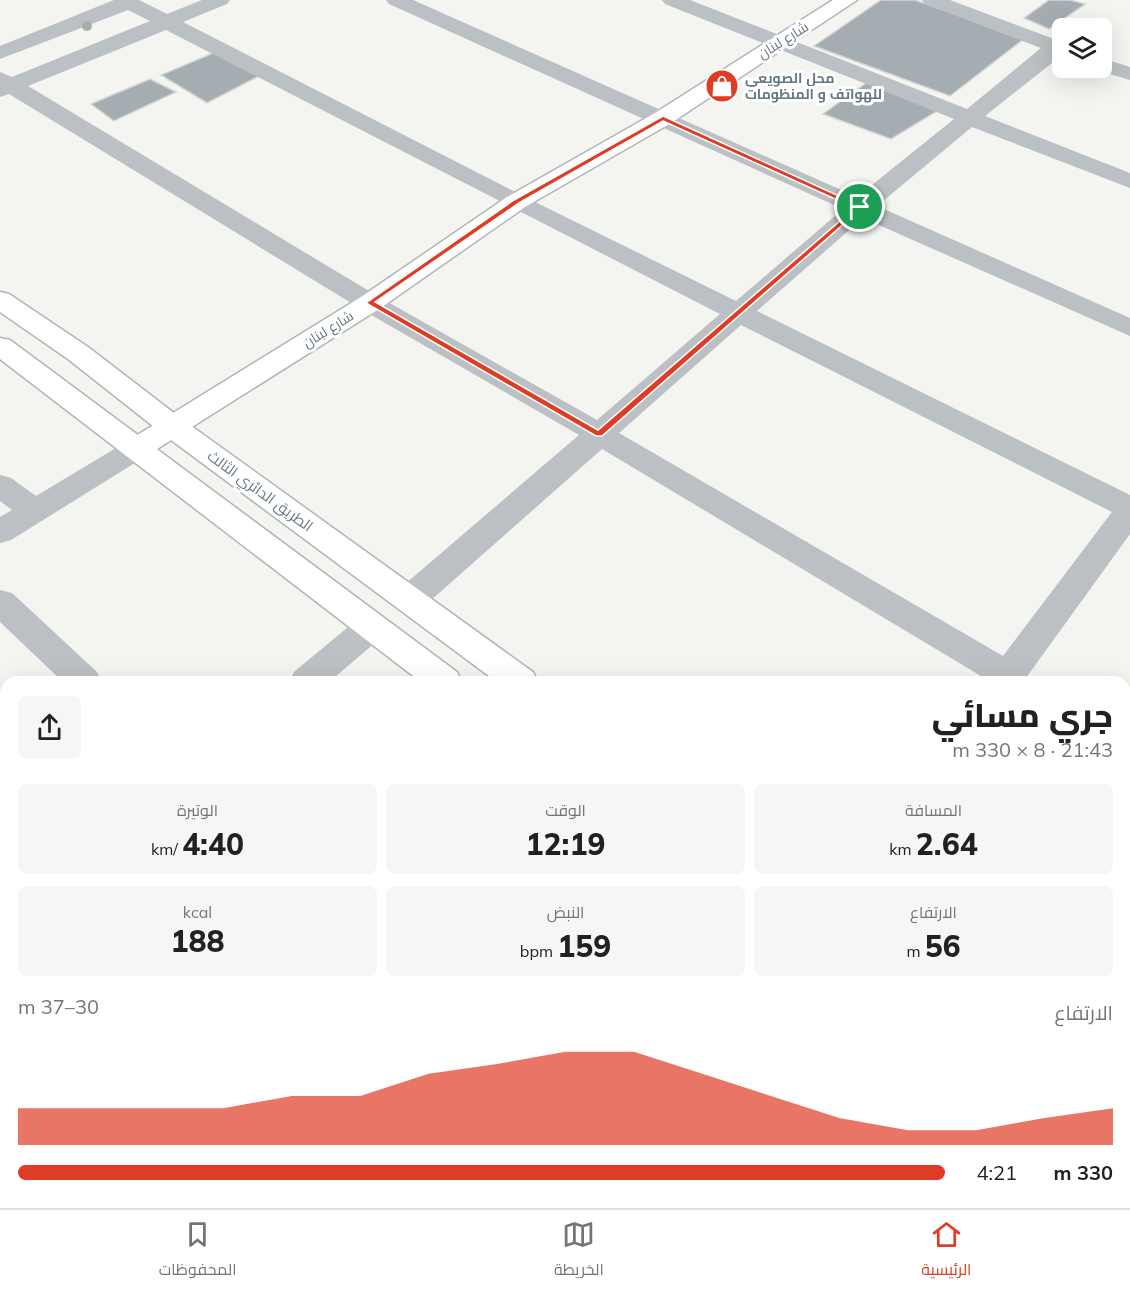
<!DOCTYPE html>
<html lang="ar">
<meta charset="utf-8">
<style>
:root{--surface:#fff;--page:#f6f6f6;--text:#202124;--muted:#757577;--line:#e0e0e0;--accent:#df3c25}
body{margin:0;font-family:Mulish,Cairo,sans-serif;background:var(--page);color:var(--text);direction:rtl;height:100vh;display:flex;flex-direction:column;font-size:22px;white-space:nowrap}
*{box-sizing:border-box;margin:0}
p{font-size:20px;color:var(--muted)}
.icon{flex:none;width:33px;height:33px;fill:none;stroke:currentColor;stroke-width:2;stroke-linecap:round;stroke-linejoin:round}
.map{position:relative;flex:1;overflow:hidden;direction:ltr}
.drawer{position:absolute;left:0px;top:676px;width:1131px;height:532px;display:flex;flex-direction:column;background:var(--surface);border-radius:18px 18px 0 0;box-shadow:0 6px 24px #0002;direction:rtl}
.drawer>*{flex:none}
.controls{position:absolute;left:1052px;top:18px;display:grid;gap:12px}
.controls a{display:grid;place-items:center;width:60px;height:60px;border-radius:9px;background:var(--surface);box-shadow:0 6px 24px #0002;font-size:30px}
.pin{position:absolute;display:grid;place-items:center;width:51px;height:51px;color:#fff;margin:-26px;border:3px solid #fff;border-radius:50%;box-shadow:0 2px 6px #0007}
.round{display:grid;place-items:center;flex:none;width:63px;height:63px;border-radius:9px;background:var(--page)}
.summary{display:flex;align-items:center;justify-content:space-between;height:102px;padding:0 18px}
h1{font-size:33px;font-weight:800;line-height:45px}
.figures{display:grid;grid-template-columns:repeat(3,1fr);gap:9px;height:102px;padding:6px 18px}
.figures div{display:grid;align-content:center;border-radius:9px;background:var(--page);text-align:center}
.figures b{font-size:30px;font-weight:800}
.figures small{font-size:16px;font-weight:400}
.figures p{font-size:16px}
.chart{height:168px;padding:12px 18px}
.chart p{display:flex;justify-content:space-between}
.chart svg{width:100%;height:108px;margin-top:6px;fill:var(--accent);opacity:.7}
ul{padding:0 18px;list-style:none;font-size:20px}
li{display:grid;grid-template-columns:96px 72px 1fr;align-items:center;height:45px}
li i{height:15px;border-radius:8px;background:var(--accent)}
.menu{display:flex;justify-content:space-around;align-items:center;height:84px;border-top:2px solid var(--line);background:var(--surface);font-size:16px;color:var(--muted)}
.menu a{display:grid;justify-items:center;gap:3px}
.menu .selected{color:var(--accent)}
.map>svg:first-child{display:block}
.building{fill:#a4aeb2;stroke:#d5d5d3;stroke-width:1.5}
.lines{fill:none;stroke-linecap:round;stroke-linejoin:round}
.secondary-casing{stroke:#afb6b9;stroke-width:3}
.highway-casing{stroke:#b0b5b7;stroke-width:3}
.street{fill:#bac0c3;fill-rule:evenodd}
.secondary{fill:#fff;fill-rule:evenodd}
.highway{fill:#fff;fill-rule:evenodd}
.tree{fill:#a8b0a2}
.route{fill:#df3c25;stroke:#fff;stroke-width:1.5;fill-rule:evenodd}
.labels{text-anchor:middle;stroke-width:6;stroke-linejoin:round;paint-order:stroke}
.far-street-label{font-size:14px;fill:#647781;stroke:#fff}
.far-poi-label{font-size:14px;font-weight:bold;fill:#647781;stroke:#fff;text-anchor:start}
.street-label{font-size:15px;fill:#647781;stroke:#fff}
</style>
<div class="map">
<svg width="1130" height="1208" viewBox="0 0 1130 1208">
<rect width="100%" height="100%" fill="#f4f4f0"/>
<!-- building -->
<g class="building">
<polygon points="881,0 915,0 1025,38 950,96 814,46"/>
<polygon points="1049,0 1070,0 1085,4 1049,29 1024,18"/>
<polygon points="213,53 261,75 207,103 161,75"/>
<polygon points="873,78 944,107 891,139 823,114"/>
<polygon points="150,79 176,92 114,121 91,104"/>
<polygon points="183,1203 293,1203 288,1208 182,1208 185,1206"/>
<polygon points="293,1203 417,1203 422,1208 288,1208"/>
<polygon points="417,1203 513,1203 508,1208 422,1208"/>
<polygon points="513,1203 607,1203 603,1208 508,1208"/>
</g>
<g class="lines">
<!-- secondary casing -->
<g class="secondary-casing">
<polygon id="secondary" points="833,0 857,0 671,123 525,207 379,309 146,456 136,459 126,456 121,449 126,442 361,297 507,197 655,113"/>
</g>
<!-- highway casing -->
<g class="highway-casing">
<g id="highway">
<polygon points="0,292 9,294 88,347 183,420 533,672 538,682 497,682 163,434 68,359 0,312"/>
<polygon points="0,338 10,340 457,672 462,682 421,682 0,359"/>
<polygon points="1125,1098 1130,1100 1130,1146 1125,1144"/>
<polygon points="1125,1160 1130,1162 1130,1208 1116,1203 1125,1203"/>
</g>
</g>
<!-- street -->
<g class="street">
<path d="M114 0H139L167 14 202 0H230L227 4 183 22 525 197 736 301 843 209 389 4 386 0H413L857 197 954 119 665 4 662 0H690L967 109 1041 48 925 4 922 0H950L1062 42V55L985 116 1130 173V188L972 127 877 206 1130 318V336L863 218 757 311 1130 495V534L1023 682H985L986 679 602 449 421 609 409 612 397 609 393 600 397 591 579 435 361 309 9 94 0 97V72L12 77 150 21 128 10 0 59V46ZM166 30 720 314 597 420 379 297 28 86ZM741 325 1112 512 1003 656 619 433Z"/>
<polygon points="1101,58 1130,67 1130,80 1093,69 1101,68"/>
<polygon points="136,439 146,442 151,449 146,456 11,540 0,543 0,517 12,510 0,501 0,475 11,478 36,496 126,442"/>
<polygon points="0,590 12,593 97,672 102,682 63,682 0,622"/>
<polygon points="371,614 383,618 388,627 383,636 329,682 289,682 294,672 359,618"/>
<polygon points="1125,893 1130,895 1130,933 1125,931"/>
<polygon points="6,934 6,973 0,976 0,936"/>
<polygon points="0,1084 6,1087 6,1135 0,1132"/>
<polygon points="61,1203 109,1203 111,1208 63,1208"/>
<polygon points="654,1203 704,1203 706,1208 656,1208"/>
<polygon points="753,1203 801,1203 799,1208 751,1208"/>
<polygon points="928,1203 976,1203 974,1208 926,1208"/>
</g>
<!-- secondary -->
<use href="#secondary" class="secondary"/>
<!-- highway -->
<use href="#highway" class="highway"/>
</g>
<!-- trees -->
<circle class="tree" cx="87" cy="26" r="5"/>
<!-- route -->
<path class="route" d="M663 116 863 207 602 436H596L366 303 514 200ZM663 121 855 208 598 430 375 302 519 203Z"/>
<!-- icons -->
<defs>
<g id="shop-disc" transform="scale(1.725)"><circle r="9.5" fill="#df3c25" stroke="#fff"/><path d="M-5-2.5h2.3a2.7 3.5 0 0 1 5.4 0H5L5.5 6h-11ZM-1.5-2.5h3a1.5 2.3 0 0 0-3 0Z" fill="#fff"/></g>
</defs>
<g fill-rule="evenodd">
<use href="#shop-disc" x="722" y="86"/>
</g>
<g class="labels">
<!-- far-street labels -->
<g class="far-street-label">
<text transform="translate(783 40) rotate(-32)" y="5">شارع لبنان</text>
<text transform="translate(328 329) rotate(-32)" y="5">شارع لبنان</text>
</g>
<!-- far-poi labels -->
<g class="far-poi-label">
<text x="745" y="83">محل الصويعي<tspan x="745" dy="16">للهواتف و المنظومات</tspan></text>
</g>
<!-- street labels -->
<g class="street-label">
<text transform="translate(260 491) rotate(36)" y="5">الطريق الدائري الثالث</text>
</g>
</g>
</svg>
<div class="controls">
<a><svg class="icon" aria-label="layers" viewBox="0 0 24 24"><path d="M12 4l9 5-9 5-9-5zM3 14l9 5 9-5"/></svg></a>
</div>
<div class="pin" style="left:860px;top:207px;background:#1e9e55"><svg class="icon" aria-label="arrive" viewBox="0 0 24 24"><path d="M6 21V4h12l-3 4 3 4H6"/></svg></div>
<section class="drawer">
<div class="summary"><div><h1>جري مسائي</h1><p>21:43 · 8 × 330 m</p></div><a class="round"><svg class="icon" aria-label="share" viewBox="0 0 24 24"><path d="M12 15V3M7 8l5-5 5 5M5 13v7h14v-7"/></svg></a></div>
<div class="figures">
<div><p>المسافة</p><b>2.64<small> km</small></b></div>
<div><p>الوقت</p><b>12:19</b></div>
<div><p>الوتيرة</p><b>4:40<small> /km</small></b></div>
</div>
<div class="figures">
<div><p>الارتفاع</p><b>56<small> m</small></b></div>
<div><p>النبض</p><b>159<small> bpm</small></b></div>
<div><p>kcal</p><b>188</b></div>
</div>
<div class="chart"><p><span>الارتفاع</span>30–37 m</p>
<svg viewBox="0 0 160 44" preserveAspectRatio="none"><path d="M0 44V29L10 29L20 29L30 29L40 24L50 24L60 15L70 11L80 6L90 6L100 15L110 24L120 33L130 38L140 38L150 33L160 29V44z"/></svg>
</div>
<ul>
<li><b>330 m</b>4:21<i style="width:100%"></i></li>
</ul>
</section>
</div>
<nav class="menu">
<a class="selected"><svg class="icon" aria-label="home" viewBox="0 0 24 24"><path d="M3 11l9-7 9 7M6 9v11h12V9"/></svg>الرئيسية</a>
<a><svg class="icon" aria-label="map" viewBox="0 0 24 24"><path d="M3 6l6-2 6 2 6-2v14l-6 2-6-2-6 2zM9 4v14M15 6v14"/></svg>الخريطة</a>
<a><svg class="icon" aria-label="saved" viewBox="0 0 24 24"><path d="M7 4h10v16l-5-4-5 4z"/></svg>المحفوظات</a>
</nav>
